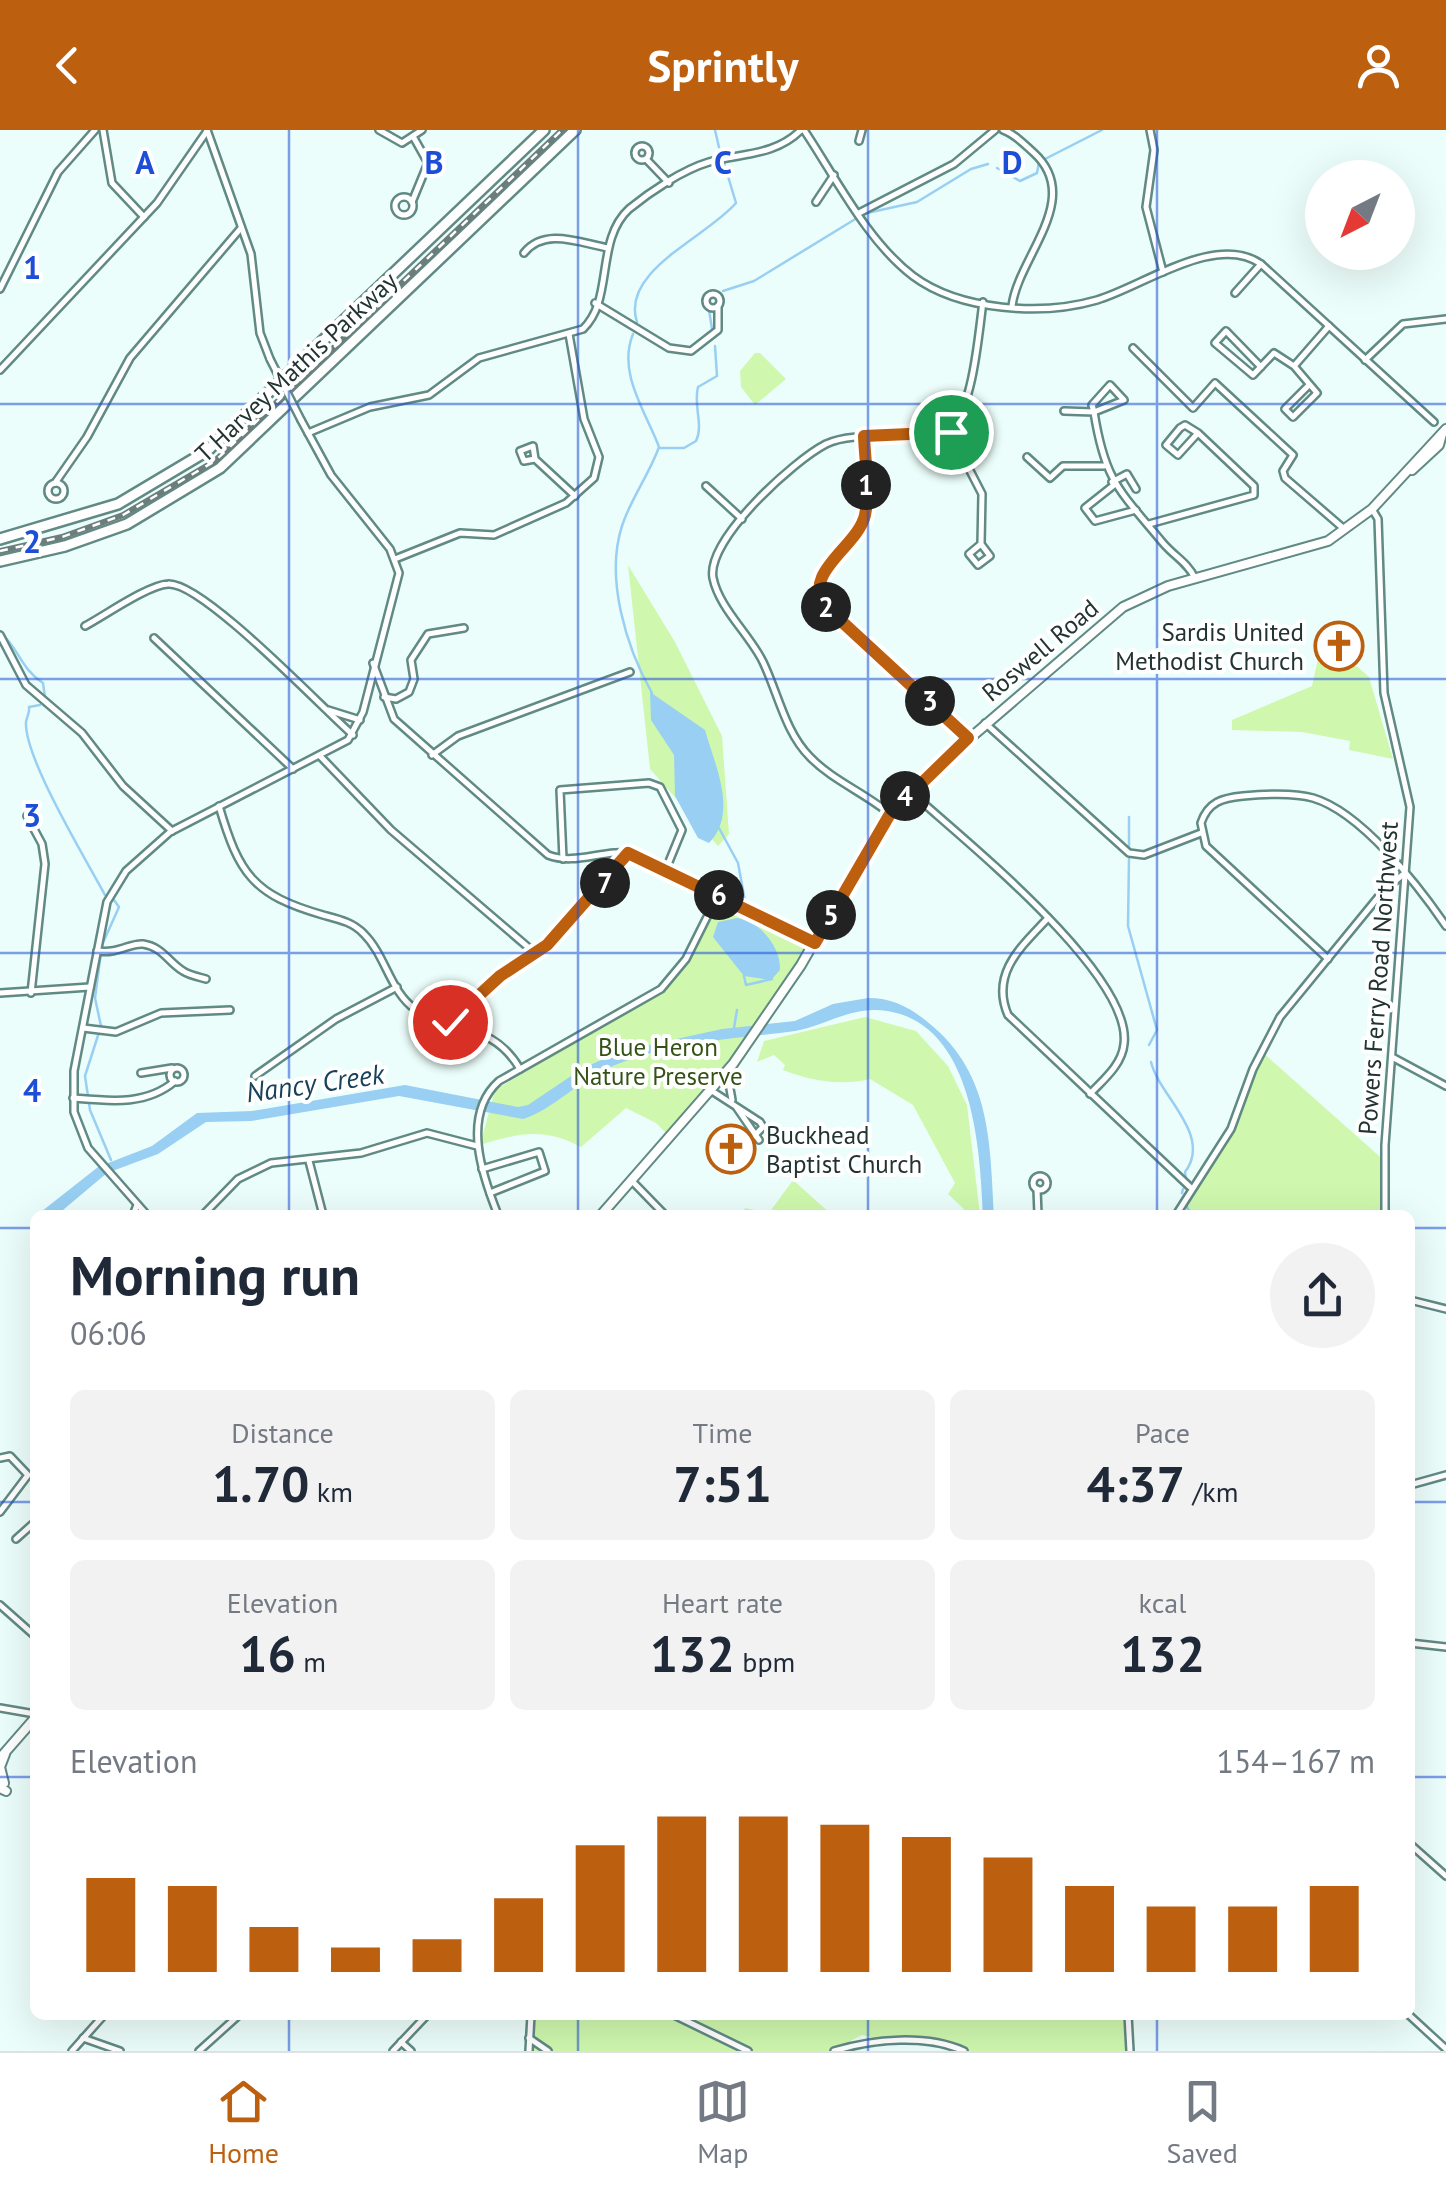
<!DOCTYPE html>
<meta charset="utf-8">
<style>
:root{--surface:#fff;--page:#f2f2f3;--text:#1f2937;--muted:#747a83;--line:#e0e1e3;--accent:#bc5f0f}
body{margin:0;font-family:"PT Sans",sans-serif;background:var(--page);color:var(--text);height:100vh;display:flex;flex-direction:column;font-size:38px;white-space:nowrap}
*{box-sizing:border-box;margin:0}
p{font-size:32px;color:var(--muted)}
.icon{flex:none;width:55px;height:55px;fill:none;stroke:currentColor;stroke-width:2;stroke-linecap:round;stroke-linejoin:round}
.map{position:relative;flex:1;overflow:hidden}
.drawer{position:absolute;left:30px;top:1080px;width:1385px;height:810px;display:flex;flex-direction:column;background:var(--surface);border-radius:15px;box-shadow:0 10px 40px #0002}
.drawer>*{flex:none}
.needle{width:65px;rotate:222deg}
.tools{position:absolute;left:1305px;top:30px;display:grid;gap:20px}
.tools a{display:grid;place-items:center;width:110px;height:110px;border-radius:50%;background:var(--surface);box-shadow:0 10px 40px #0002;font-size:50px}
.pin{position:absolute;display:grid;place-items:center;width:85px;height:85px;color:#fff;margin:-42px;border:5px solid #fff;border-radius:50%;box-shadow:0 2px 10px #0007}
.km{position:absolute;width:50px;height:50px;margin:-25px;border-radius:50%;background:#222;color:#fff;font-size:28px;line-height:50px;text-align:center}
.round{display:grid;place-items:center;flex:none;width:105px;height:105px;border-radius:52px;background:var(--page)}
.head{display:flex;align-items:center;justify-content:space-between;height:170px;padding:0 40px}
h1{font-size:55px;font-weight:800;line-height:75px}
.figures{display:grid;grid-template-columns:repeat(3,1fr);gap:15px;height:170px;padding:10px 40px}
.figures div{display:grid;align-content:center;border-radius:15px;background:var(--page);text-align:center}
.figures b{font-size:50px;font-weight:800}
.figures small{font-size:28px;font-weight:400}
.figures p{font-size:28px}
.chart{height:280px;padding:20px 40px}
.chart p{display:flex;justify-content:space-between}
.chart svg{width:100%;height:180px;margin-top:10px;stroke:var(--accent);stroke-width:6}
header{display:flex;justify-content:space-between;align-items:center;height:130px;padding:0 40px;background:var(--accent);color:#fff;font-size:45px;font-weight:800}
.menu{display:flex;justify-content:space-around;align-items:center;height:140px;border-top:2px solid var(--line);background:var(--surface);font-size:28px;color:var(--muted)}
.menu a{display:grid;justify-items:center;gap:5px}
.menu .on{color:var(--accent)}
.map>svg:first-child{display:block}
.green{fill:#cff8ae}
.water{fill:#98cff2}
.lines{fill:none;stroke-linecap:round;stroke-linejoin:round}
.stream{stroke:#98cff2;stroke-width:2.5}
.minor-casing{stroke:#618a84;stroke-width:10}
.major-casing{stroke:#618a84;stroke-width:12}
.highway-casing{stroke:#618a84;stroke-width:14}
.minor{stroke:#fff;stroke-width:5}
.major{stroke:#fff;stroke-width:8}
.highway{stroke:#fff;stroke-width:9}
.rail-casing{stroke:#6c7e7b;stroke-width:6}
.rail{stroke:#fff;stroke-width:2.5;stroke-dasharray:8;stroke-linecap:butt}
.minor-bridge-casing{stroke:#618a84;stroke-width:10;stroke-linecap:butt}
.minor-bridge{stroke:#fff;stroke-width:5}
.route-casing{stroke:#fff;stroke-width:20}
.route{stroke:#bc5f0f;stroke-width:12}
.grid{fill:none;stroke:#1d4ed8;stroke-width:2.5;stroke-opacity:0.55}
.labels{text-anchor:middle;stroke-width:8;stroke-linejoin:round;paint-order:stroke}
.street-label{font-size:25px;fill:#223431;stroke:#fff}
.poi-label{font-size:25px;fill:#223431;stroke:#fff;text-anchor:end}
.park-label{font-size:25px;fill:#355216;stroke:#fff}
.water-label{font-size:28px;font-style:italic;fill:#19425a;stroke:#fff}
.grid-label{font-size:32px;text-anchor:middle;font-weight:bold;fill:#1d4ed8;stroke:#fff;stroke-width:8;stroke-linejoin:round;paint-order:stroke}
</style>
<header><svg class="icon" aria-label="back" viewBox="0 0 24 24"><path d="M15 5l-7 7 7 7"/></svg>Sprintly<svg class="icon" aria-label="person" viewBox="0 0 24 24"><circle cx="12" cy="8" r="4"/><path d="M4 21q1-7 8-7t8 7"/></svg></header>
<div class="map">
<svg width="1446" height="1921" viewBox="0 0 1446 1921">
<rect width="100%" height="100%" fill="#ecfefb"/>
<!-- green -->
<g class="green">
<polygon points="755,223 760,223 786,249 755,275 741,257 740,241"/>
<polygon points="628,435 675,512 722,606 729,704 718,716 650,639"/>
<polygon points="1319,524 1358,537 1369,547 1393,629 1349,620 1350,611 1302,602 1232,600 1232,590 1312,556"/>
<path d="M719 769 810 814 709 961 669 1006 656 993 626 978 581 1017C544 997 519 1003 480 1015L495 960 662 861 694 820Z"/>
<path d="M865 887 916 901 948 936 967 975 980 1085H970L948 1064 955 1053 913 975 870 949C841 956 811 951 783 940L785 935 774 925 757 932 764 911Z"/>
<polygon points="1261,921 1387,1033 1386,1085 1177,1085 1185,1065 1230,1003"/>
<polygon points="793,1050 832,1085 742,1085 745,1078 769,1083"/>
<polygon points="532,1885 1127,1885 1130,1921 966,1921 934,1907 899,1914 862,1905 831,1921 530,1921"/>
</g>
<!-- water -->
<g class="water">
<path d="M650 562 705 600C714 633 739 683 709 713L698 708 675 666 674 625 651 590Z"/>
<path d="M737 788C760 791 781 817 780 840L771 850 744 846 713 807 718 792Z"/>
<path d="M868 868C893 868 911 878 930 894 991 944 990 1012 994 1085H983C980 1016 973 884 876 880 845 879 819 899 788 902 729 909 663 913 608 938 578 951 554 979 523 989L399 966 251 991 206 992 158 1024 107 1043 57 1085H37L98 1037 152 1016 197 983 252 981 405 955 518 977 528 975 583 938 622 921 722 899 795 891 833 874Z"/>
</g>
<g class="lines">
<!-- stream -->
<g class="stream">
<polyline points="715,0 721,26"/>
<polyline points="1045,29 1102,0"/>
<polyline points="997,38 1020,51 1037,43 1039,32"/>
<polyline points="867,83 917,72 971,39 988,34"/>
<polyline points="723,161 754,151 857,88"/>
<polyline points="709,180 712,199"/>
<path d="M637 192C620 141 707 107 736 73L724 33"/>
<path d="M633 204C617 243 646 282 659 317 649 345 631 368 622 396 605 448 626 517 652 563"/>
<path d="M660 318H684L696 311C704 295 693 276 698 257L717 246 715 216"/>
<path d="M0 502C19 519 22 540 43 553L45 567"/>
<path d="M40 575 29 577C30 582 27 586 26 592 24 628 87 731 105 765"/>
<polyline points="719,698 738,733 745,771"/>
<polyline points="1129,719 1129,687"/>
<polyline points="1129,728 1128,796 1157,900 1149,915"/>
<polyline points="744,846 746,855 772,849"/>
<polyline points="734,898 737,880"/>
<path d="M1151 932C1159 966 1213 1005 1185 1042L1186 1049"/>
<polyline points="111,1030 90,980 85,946 101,896 95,868 102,815 119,777 114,770"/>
<polyline points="1182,1063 1183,1059"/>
<polyline points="1186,1075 1191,1085"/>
</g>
<!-- minor casing -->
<g class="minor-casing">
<g id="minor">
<polyline points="103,0 112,53 144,87"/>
<polyline points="207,0 251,124 260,203 270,229"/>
<polyline points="379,0 402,13 422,0"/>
<path d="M804 0C836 48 867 111 913 146 960 181 1042 186 1097 170 1142 157 1216 102 1261 134L1434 292"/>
<path d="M1003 0C1015 4 1025 15 1034 23 1084 69 1018 127 1012 176"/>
<polyline points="1150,0 1154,20 1146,77 1163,142"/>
<polyline points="859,11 862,0"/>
<circle cx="642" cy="23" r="7"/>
<polyline points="647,30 669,53"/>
<circle cx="404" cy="76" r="9"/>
<polyline points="412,72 428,33 414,8"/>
<polyline points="816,72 834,45"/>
<polyline points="859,83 954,34 995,0"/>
<path d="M524 123C545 97 580 113 608 118"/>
<polyline points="0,159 58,42 95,0"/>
<polyline points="1235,163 1261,134"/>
<circle cx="713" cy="171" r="7"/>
<polyline points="595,173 669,218 691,221 718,200 718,176"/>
<polyline points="1133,218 1193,278 1215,253 1293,325 1283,341 1285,348 1343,398"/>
<polyline points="1365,230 1403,194 1446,189"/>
<polyline points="1295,235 1329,196"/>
<polyline points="1261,237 1226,201 1215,213 1253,245 1274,223 1294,236 1317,263 1293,287 1285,279 1309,255"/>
<polyline points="0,240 157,73 207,1"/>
<path d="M1064 281 1094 282 1124 270 1110 255 1092 275 1094 282C1105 352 1120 361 1163 413 1175 427 1187 432 1195 448"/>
<polyline points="948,298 982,364 981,414 969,424 978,435 990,426 981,414"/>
<path d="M308 303 370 277 429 265 479 228 583 199C614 170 595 110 629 79 650 62 682 40 709 32 741 23 775 26 801 0"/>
<path d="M864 306C865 333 872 368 862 393 852 420 815 435 819 467L969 608"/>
<polyline points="1027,327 1050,348 1063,336 1104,336"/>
<polyline points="535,329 524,331 520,321 533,316 535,329 575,366"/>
<polyline points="1112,352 1127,344 1136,359"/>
<circle cx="56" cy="361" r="8"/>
<polyline points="55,353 87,307 130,228 241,98"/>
<polyline points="1114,355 1085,378 1095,391 1136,380"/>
<polyline points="706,356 742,389"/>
<polyline points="1372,379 1378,389 1384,563 1410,677 1385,1015 1385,1085"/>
<polyline points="1149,394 1254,365 1254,356 1198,303 1185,295 1180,298 1166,315 1178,325 1198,303"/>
<polyline points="395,429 460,403 494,405 566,373 594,348 599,327 584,289 569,204"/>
<path d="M85 496C104 486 148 455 168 454 202 451 323 579 353 605"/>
<polyline points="0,505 26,555 82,603 123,656 172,701"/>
<polyline points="154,508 293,639"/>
<path d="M373 533 394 589 548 725C576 736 605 718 635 724L815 813"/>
<polyline points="384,567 396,569 409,562 414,549 411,530 428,504 464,498"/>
<polyline points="328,580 360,590"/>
<polyline points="985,593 1129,723 1144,725 1201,703"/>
<polyline points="432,625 458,606 630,542"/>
<polyline points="320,626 391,700 536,824"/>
<path d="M913 664C963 709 1133 845 1124 914 1122 935 1103 950 1090 964"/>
<path d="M219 676C239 744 253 765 323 785 338 789 353 792 364 804 386 826 390 862 416 880 452 904 492 891 520 939"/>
<path d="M890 684C865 663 832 650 810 627 785 602 778 563 763 532 750 505 719 478 713 448 706 410 793 331 826 314 862 297 923 317 952 295 973 278 979 200 983 172"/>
<polyline points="27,686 42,714 45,734 31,863"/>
<polyline points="563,729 560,660 649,653 660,657 682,700 666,739"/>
<path d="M1048 788C1022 816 990 843 1008 885L1190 1057"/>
<path d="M97 821C119 824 129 813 143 814 163 817 168 832 183 841 189 845 199 847 206 849"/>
<path d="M1328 829 1206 716 1201 693C1208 672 1222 668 1243 666 1264 664 1292 662 1313 668 1361 682 1418 755 1446 796"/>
<polyline points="0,863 90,857"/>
<polyline points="450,891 499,846 547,815 628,723"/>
<polyline points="83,898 116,902 161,883 230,880"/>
<polyline points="1392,927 1446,956"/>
<circle cx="177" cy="945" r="7"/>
<polyline points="727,942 732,970"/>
<polyline points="141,943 172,938"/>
<polyline points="255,946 336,889 397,857"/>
<polyline points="712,961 760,992 763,997 754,1006"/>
<path d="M73 968C109 971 146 976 175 951"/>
<polyline points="737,978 759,1010"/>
<polyline points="309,1031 323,1085"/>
<polyline points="482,1039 539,1022 545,1041 490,1063"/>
<circle cx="1040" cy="1053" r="7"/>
<polyline points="632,1051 665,1085"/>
<polyline points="1037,1059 1038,1085"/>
<polyline points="133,1085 137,1075"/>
<polyline points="147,1085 88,1018 74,982 74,941 107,772 126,741 170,702 348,610 363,582 399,443 390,419 331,345 301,290"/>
<polyline points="203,1085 238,1049 271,1033 361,1023 427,1003 477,1016"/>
<path d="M498 1085C482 1045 461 985 499 951L661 859 686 829 718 765"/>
<polyline points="1176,1085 1231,999 1253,939 1280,887 1384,760 1405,743"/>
<polyline points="1410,1170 1446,1179"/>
<polyline points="0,1328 10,1326 28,1345 0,1382"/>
<polyline points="1410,1355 1446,1345"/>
<polyline points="16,1409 35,1392"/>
<polyline points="0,1475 35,1506"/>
<polyline points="1410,1513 1446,1517"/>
<polyline points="0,1578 35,1584"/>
<polyline points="1410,1714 1446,1746"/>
<polyline points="674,1885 748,1921"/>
<polyline points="1128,1885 1130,1921"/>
<polyline points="1409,1885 1446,1919"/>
<polyline points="83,1908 120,1921"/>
<polyline points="529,1908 548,1921"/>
<polyline points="401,1912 411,1921"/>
<polyline points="72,1921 104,1885"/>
<polyline points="199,1921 239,1885"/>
<polyline points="393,1921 427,1885"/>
<polyline points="529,1921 531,1885"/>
<path d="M834 1921C873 1909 926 1904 964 1921"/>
</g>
</g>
<!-- major casing -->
<g class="major-casing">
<g id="major">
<polyline points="1412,340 1439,315 1442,304"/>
<polyline points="601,1085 733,934 801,835 877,702 927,645 1123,477 1168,456 1328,411 1372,379 1446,299"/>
<polyline points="0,1628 35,1588"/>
<polyline points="4,1653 0,1637 5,1624"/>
<polyline points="0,1658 6,1661"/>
</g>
</g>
<!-- highway casing -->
<g class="highway-casing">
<g id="highway">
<polyline points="0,409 118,374 207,321 544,0"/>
<polyline points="0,431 65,416 127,394 220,338 575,0"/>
</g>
</g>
<!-- minor -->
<use href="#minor" class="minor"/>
<!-- major -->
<use href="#major" class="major"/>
<!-- highway -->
<use href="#highway" class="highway"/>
<!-- rail casing -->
<g class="rail-casing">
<polyline id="rail" points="0,421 62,407 123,385 215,331 562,0"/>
</g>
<!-- rail -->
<use href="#rail" class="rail"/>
<!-- minor-bridge casing -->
<g class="minor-bridge-casing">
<polyline id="minor-bridge" points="270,229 301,290"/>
</g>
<!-- minor-bridge -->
<use href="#minor-bridge" class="minor-bridge"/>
</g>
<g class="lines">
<!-- route casing -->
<g class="route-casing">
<path id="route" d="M450 892 500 846 547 815 628 723 815 813 890 684 968 608 826 477C800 443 858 417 865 385 870 360 865 331 864 306L932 303 948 298 951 302"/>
</g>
<!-- route -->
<use href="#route" class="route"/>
</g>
<!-- grid -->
<path class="grid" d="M289 0V1085M578 0V1085M868 0V1085M1157 0V1085M0 274H1446M0 549H1446M0 823H1446M0 1098H35M1410 1098H1446M0 1372H35M1410 1372H1446M0 1647H35M1410 1647H1446M289 1885V1921M578 1885V1921M868 1885V1921M1157 1885V1921"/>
<!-- icons -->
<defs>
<g id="church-ring" transform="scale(2.5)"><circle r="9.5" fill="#fff" stroke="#bc5f0f" stroke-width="1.5"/><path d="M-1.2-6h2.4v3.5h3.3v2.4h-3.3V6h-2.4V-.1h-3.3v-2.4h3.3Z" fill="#bc5f0f"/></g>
</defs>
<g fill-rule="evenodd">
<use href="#church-ring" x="1339" y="516"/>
<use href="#church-ring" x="731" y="1019"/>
</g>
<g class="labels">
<!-- street labels -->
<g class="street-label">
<text transform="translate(296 237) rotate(-43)" y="9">T Harvey Mathis Parkway</text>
<text transform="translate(1040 520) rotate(-40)" y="9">Roswell Road</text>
<text transform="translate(1378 848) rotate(-86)" y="9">Powers Ferry Road Northwest</text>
</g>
<!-- poi labels -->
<g class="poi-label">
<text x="1304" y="511">Sardis United<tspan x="1304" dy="29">Methodist Church</tspan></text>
<text x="766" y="1014" text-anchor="start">Buckhead<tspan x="766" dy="29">Baptist Church</tspan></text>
</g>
<!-- park labels -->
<g class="park-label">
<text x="658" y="926">Blue Heron<tspan x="658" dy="29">Nature Preserve</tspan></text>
</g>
<!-- water labels -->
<g class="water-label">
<text transform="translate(315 953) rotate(-8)" y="10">Nancy Creek</text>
</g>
</g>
<g class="grid-label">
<text x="145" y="44">A</text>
<text x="434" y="44">B</text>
<text x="723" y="44">C</text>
<text x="1012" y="44">D</text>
<text x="32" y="149">1</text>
<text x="32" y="423">2</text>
<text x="32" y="697">3</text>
<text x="32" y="972">4</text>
</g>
</svg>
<div class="tools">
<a><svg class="needle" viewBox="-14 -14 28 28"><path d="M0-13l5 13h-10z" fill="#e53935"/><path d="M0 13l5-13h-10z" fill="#747a83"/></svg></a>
</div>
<div class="pin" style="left:951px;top:302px;background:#1e9e55"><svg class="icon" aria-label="arrive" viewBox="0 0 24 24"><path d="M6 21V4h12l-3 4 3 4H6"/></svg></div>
<div class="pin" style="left:450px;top:892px;background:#d93025"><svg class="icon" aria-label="check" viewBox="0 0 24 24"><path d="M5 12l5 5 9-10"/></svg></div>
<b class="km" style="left:866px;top:355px">1</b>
<b class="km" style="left:826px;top:477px">2</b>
<b class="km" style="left:930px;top:571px">3</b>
<b class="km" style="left:905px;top:666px">4</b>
<b class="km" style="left:831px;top:785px">5</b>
<b class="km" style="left:719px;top:765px">6</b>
<b class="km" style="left:605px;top:753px">7</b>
<section class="drawer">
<div class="head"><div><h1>Morning run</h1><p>06:06</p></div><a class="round"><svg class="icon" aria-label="share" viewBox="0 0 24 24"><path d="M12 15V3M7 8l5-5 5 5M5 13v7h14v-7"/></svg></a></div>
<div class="figures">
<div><p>Distance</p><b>1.70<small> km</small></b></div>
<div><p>Time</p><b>7:51</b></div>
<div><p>Pace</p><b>4:37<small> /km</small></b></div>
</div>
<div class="figures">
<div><p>Elevation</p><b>16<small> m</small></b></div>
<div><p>Heart rate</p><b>132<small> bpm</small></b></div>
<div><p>kcal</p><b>132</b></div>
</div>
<div class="chart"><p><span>Elevation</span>154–167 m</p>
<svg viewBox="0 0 160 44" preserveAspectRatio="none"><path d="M5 44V21M15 44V23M25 44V33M35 44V38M45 44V36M55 44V26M65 44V13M75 44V6M85 44V6M95 44V8M105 44V11M115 44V16M125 44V23M135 44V28M145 44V28M155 44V23"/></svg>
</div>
</section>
</div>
<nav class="menu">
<a class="on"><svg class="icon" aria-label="home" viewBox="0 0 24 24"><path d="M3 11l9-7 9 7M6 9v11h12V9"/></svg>Home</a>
<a><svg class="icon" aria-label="map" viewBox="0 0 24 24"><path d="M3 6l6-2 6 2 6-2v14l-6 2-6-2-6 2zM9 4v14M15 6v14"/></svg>Map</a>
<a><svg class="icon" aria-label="saved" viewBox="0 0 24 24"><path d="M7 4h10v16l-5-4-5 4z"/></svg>Saved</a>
</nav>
